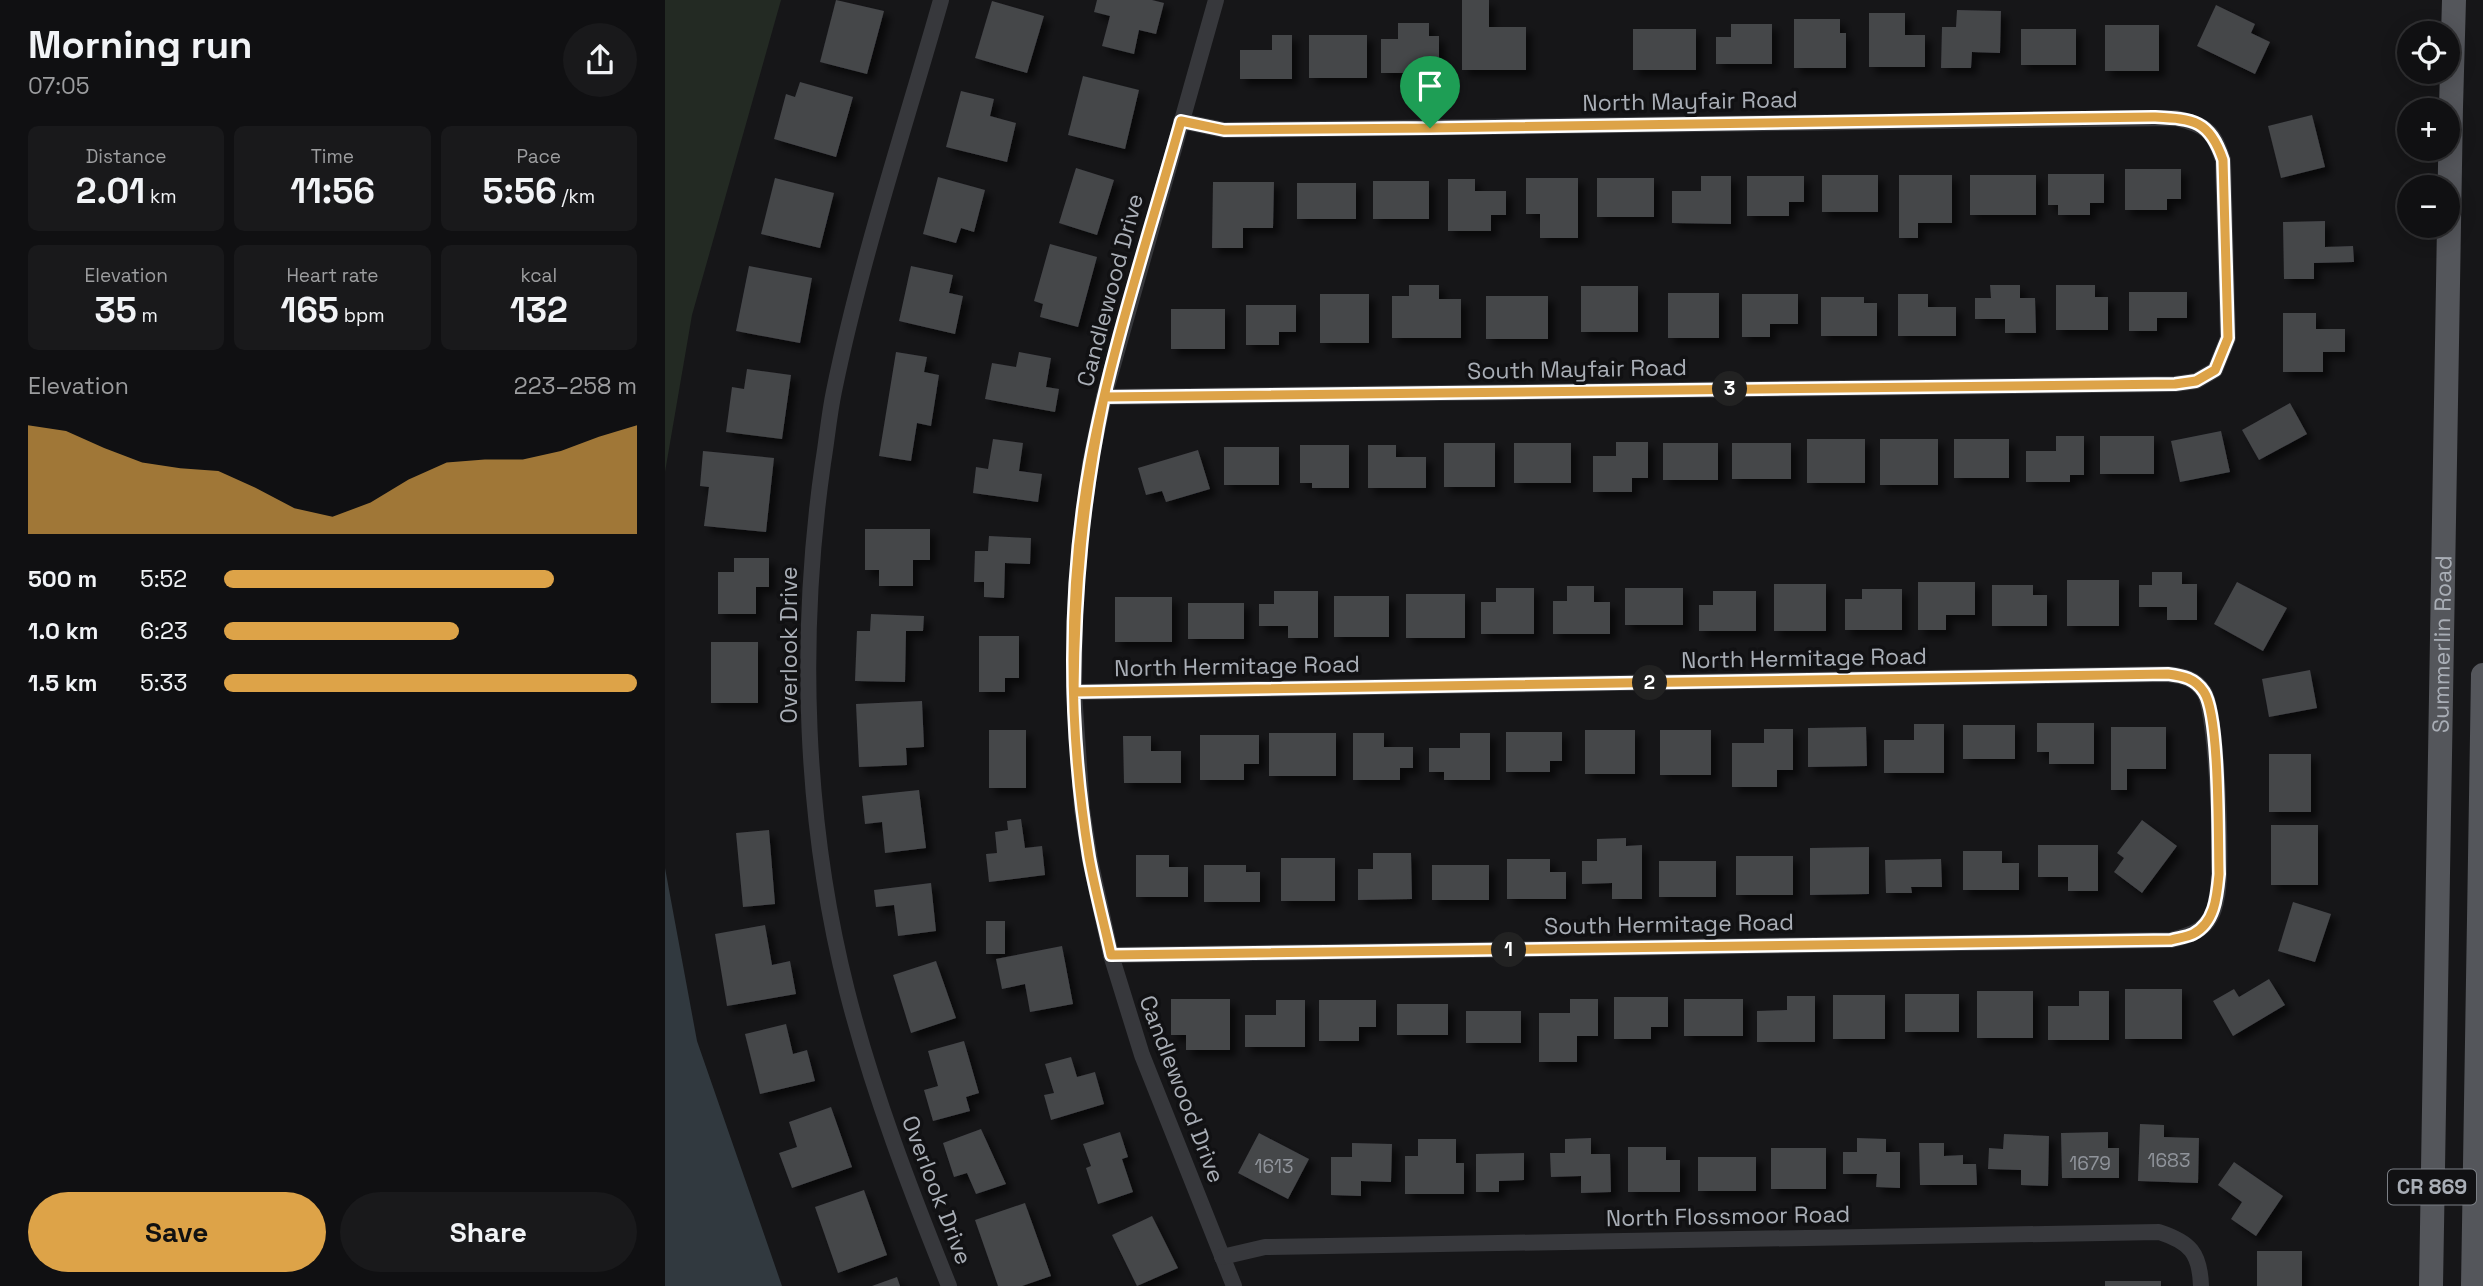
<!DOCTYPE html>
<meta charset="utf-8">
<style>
:root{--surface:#101012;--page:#19191b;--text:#f1f3f6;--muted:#9c9d9f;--line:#303032;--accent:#dda348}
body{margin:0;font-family:"Space Grotesk",sans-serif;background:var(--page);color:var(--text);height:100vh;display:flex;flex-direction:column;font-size:26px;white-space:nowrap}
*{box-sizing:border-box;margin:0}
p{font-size:23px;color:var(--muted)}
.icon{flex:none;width:38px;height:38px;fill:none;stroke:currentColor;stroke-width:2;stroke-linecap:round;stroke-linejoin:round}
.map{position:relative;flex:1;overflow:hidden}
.side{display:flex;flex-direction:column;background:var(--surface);width:665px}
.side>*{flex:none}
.tools{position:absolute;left:1732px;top:21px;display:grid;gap:14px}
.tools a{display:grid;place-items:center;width:63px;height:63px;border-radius:50%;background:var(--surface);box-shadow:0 4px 18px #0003,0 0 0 2px var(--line);font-size:35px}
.pin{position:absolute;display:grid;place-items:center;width:60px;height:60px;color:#fff;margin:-72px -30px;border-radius:50% 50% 50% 0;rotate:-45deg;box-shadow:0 0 7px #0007}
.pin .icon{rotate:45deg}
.km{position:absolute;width:35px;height:35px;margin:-18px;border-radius:50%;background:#222;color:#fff;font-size:19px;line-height:35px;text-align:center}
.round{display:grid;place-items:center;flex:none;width:74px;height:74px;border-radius:37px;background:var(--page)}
.summary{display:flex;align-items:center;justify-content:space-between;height:119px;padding:0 28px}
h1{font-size:38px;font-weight:800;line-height:52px}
.metrics{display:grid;grid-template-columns:repeat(3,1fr);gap:10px;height:119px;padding:7px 28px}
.metrics div{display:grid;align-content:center;border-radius:10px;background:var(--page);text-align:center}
.metrics b{font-size:35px;font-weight:800}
.metrics small{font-size:19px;font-weight:400}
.metrics p{font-size:19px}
.chart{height:196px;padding:14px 28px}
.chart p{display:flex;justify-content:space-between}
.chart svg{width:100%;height:126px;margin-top:7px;fill:var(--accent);opacity:.7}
.cta{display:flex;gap:14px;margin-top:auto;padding:14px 28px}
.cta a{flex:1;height:80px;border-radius:42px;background:var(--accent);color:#111;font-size:28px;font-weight:800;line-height:80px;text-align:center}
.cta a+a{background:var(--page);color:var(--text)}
ul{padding:0 28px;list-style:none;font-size:23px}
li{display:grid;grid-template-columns:112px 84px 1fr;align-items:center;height:52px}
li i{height:18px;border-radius:9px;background:var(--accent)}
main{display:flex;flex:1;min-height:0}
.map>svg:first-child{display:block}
.green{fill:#232a23}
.water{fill:#31393f}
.building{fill:#45464a;filter:url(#shadow)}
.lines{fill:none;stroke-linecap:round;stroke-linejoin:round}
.street{stroke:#37383c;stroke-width:16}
.primary{stroke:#54565b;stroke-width:24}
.route-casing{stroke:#fff;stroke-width:14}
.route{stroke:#dda348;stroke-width:9}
.labels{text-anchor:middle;stroke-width:7;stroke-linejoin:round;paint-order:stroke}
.number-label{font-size:19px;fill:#90949b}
.shield{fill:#111113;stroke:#7b7f85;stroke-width:2}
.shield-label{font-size:21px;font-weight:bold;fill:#a9aeb6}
.street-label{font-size:23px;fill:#a9aeb6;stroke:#111113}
</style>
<main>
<section class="side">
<div class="summary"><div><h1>Morning run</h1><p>07:05</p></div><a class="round"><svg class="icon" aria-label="share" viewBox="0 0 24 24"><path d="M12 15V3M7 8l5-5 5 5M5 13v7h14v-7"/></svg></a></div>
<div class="metrics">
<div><p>Distance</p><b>2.01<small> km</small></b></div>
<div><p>Time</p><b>11:56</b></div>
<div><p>Pace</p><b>5:56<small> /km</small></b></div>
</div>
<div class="metrics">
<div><p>Elevation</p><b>35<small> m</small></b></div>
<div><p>Heart rate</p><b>165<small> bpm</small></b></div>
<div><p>kcal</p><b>132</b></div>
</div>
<div class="chart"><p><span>Elevation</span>223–258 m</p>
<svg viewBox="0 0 160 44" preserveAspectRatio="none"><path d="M0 44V6L10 8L20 14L30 19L40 21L50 22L60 28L70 35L80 38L90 33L100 25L110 19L120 18L130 18L140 15L150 10L160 6V44z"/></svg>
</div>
<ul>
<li><b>500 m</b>5:52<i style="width:80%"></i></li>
<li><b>1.0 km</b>6:23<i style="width:57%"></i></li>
<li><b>1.5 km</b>5:33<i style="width:100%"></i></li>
</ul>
<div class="cta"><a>Save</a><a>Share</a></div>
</section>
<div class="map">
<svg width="1818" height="1286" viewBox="0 0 1818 1286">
<defs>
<filter id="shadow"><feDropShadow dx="6" dy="6" stdDeviation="3.5" flood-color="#0009"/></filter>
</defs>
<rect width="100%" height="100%" fill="#161618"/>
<!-- green -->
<polygon class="green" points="0,0 116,0 27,315 0,472"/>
<!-- water -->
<polygon class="water" points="0,868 32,1041 117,1286 0,1286"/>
<!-- building -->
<g class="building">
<polygon points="171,0 219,11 202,74 155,62"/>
<polygon points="432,0 487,0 499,3 491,34 474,30 469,54 437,46 445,16 429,12"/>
<polygon points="797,0 824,0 824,27 861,27 861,70 797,70"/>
<polygon points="327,1 379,16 362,73 310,58"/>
<polygon points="1551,5 1590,24 1586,33 1605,42 1590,74 1532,46"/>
<polygon points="1292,10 1336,11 1335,53 1307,52 1306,68 1276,68 1277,27 1291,27"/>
<polygon points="1204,13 1240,13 1240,35 1260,35 1260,67 1204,67"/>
<polygon points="1129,19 1175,19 1175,33 1181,33 1181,68 1129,68"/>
<polygon points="733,23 764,23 764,36 774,36 774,59 752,59 752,73 716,73 716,39 733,39"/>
<polygon points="1066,24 1107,24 1107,64 1051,64 1051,37 1066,37"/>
<rect x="1440" y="25" width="54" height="46"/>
<rect x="968" y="29" width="63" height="41"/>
<rect x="1356" y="29" width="55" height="36"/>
<polygon points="607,35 627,35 627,79 575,79 575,50 607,50"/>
<rect x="644" y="35" width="58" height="43"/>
<polygon points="418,76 474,90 460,149 403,135"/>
<polygon points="135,82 188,97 171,157 109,139 121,94 130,97"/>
<polygon points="296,91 329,99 325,116 351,123 342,162 281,147"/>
<polygon points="1647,115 1660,167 1616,178 1603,126"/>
<polygon points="411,168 449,180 432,235 394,223"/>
<polygon points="1460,169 1516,169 1516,199 1502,199 1502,210 1460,210"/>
<polygon points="1383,174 1439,174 1439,203 1425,203 1425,215 1393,215 1393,205 1383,205"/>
<rect x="1157" y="175" width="56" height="37"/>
<polygon points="1234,175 1287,175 1287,223 1253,223 1253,238 1234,238"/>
<rect x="1305" y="175" width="66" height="40"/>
<polygon points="1036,176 1066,176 1066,224 1007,223 1007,191 1036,191"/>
<polygon points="1082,176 1139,176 1139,202 1124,202 1124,216 1082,216"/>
<polygon points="273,177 320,190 309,232 296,228 291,243 258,234"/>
<polygon points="110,178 169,193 155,248 96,234"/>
<polygon points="861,178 913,178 913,238 875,238 875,214 861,214"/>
<rect x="932" y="178" width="57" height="39"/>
<polygon points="783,179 810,179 810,191 841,191 841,215 826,215 826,231 783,231"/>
<rect x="708" y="181" width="56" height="38"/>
<polygon points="548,182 609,182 608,228 578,228 578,248 547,248"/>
<rect x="632" y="183" width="59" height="36"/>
<polygon points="1660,221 1660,247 1688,246 1689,262 1649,263 1649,279 1619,279 1618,222"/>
<polygon points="385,244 432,257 413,327 375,317 378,304 369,301"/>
<polygon points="84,266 147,278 135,343 71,331"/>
<polygon points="246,266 288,275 284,293 298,296 290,334 234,321"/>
<polygon points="744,285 774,285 774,299 796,299 796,338 727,338 727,296 744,296"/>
<polygon points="1325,285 1355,285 1355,298 1370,298 1371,333 1340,333 1340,319 1310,319 1310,298 1326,298"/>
<polygon points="1391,285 1430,285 1430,297 1443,297 1443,330 1391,330"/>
<rect x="916" y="286" width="57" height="46"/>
<polygon points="1464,292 1522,292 1522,318 1492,318 1492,331 1464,331"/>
<rect x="1003" y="293" width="51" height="45"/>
<rect x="655" y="294" width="49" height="49"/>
<polygon points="1077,294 1133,294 1133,324 1105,324 1105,337 1077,337"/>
<polygon points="1233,294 1263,294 1263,307 1291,307 1291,336 1233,336"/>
<rect x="821" y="296" width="62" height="43"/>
<polygon points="1156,297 1199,297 1199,303 1212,303 1212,336 1156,336"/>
<polygon points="581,305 631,305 631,332 614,332 614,345 581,345"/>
<rect x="506" y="309" width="54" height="40"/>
<polygon points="1618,313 1651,313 1651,329 1680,329 1680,352 1658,352 1658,372 1618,372"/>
<polygon points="231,352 262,357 259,372 274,375 266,426 252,423 246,461 214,456"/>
<polygon points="354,352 386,358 381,387 394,389 390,412 320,399 327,363 351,367"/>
<polygon points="82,369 126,375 117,439 61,432 67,387 79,389"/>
<polygon points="1625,403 1642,434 1594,460 1577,430"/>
<polygon points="1556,431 1565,472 1515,482 1506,441"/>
<polygon points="1391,436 1419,436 1419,475 1405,475 1405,482 1361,482 1361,451 1391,451"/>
<rect x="1435" y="436" width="54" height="38"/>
<polygon points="328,439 358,443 354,471 377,474 373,502 308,493 311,467 323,469"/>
<rect x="1142" y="439" width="58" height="44"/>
<rect x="1215" y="439" width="58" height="46"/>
<rect x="1289" y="439" width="55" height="39"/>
<polygon points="951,442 983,442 983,478 967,478 967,492 928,492 928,456 951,456"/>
<rect x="779" y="443" width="51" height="44"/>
<rect x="849" y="443" width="57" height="40"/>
<rect x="998" y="443" width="55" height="37"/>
<rect x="1067" y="443" width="59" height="36"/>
<polygon points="635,445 684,445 684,488 647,488 647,483 635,483"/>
<polygon points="703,445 731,445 731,457 761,457 761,488 703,488"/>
<rect x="559" y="447" width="55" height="38"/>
<polygon points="533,450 545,489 501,502 497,491 481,495 473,468"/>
<polygon points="38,451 109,458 101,532 39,526 44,487 35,486"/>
<polygon points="200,529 265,529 265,560 248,560 248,586 214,586 214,570 200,570"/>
<polygon points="324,536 366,538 365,564 340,563 339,598 319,597 319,582 309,582 310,551 323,551"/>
<polygon points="69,558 104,558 104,587 91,587 91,614 53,614 53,572 69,572"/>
<polygon points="1487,572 1517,572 1517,584 1532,584 1532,620 1502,620 1502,607 1474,607 1474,585 1487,585"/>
<rect x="1402" y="580" width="52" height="46"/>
<polygon points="1253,582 1310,582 1310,615 1281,615 1281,630 1253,630"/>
<polygon points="1572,582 1622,608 1598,651 1549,624"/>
<rect x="1109" y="584" width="52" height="47"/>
<polygon points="1327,585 1368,585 1368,595 1382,595 1382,626 1327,626"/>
<polygon points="902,586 929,586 929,602 945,602 945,634 888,634 888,601 902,601"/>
<polygon points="831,588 869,588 869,634 816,634 816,602 831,602"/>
<rect x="960" y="588" width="58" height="37"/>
<polygon points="1197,589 1237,589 1237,630 1180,630 1180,599 1197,599"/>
<polygon points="609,591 653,591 653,638 623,638 623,626 594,626 594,604 609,604"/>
<polygon points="1048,591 1091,591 1091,631 1034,631 1034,605 1048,605"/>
<rect x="741" y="594" width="59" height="44"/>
<rect x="669" y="596" width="55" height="41"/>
<rect x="450" y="597" width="57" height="45"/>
<rect x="523" y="603" width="56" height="36"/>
<polygon points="206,614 259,616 258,631 241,631 240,682 190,681 192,631 205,631"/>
<polygon points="314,636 354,636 354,678 340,678 340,692 314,692"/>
<rect x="46" y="642" width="47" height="61"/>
<polygon points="1645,670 1652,708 1604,717 1597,679"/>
<polygon points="257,701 259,747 241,748 242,765 194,767 191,704"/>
<polygon points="1372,723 1429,723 1429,764 1384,764 1384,752 1372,752"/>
<polygon points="1249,724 1279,724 1279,773 1219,773 1219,740 1249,740"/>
<rect x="1298" y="725" width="52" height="34"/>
<polygon points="1201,727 1202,766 1143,767 1143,728"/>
<polygon points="1446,727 1501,727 1501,769 1462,769 1462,790 1446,790"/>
<polygon points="1099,729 1128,729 1128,770 1112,770 1112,787 1067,787 1067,743 1099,743"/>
<rect x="324" y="730" width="37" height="58"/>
<rect x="920" y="730" width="50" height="44"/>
<rect x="995" y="730" width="51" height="45"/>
<polygon points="841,732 897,732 897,761 885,761 885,772 841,772"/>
<rect x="604" y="733" width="67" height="43"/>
<polygon points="688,733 719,733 719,747 748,747 748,768 735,768 735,780 688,780"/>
<polygon points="795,733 825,733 825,780 779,780 779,772 764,772 764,748 795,748"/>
<polygon points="535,735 594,735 594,764 579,764 579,780 535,780"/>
<polygon points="458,736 486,736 486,751 516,751 516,783 459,783"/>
<rect x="1604" y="754" width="42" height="58"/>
<polygon points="254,790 261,848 220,853 217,822 200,824 197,796"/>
<polygon points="356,819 360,848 377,846 380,875 324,882 321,854 332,853 330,832 343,830 342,821"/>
<polygon points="1477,820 1512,846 1477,893 1449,872 1459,858 1452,853"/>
<rect x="1606" y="825" width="47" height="60"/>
<polygon points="104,830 110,904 78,907 71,833"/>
<polygon points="961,838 961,846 977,845 977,899 947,899 947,883 917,884 917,861 932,861 932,839"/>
<polygon points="1373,845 1433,845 1433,891 1403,891 1403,877 1373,877"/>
<polygon points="1204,847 1204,894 1145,895 1145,848"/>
<polygon points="1298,851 1337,851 1337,863 1354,863 1354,890 1298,890"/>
<polygon points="708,853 746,853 747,899 693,900 693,869 708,869"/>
<polygon points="471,855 504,855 504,867 523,867 523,897 471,897"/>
<rect x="1071" y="856" width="57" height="39"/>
<rect x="616" y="858" width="54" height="43"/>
<polygon points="842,859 885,859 885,872 901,872 901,899 842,899"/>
<polygon points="1276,859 1277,887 1246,887 1247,893 1221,893 1220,860"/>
<rect x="994" y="861" width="57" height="36"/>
<polygon points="539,865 581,865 581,872 595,872 595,902 539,902"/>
<rect x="767" y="865" width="57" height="35"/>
<polygon points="266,883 271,931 233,936 229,905 211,907 209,890"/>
<polygon points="1628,902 1666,914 1650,962 1613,951"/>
<rect x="321" y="921" width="19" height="33"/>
<polygon points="100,925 107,965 125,961 131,994 62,1006 50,934"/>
<polygon points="397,946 408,1004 365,1012 360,984 337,989 331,959"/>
<polygon points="271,961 291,1018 246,1033 228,975"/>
<polygon points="1604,979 1620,1005 1568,1036 1548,1001 1569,989 1574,997"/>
<rect x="1460" y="989" width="57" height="50"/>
<rect x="1312" y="991" width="56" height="47"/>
<polygon points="1414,991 1444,991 1444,1040 1383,1040 1383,1006 1414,1006"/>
<rect x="1240" y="994" width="54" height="38"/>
<rect x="1168" y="995" width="52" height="44"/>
<polygon points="1122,996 1150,996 1150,1042 1092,1042 1092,1011 1122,1010"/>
<polygon points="949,997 1003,997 1003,1027 986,1027 986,1039 949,1039"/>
<polygon points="506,999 565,999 565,1050 521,1050 521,1035 506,1035"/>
<polygon points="905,999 933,999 933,1036 912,1036 912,1062 874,1062 874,1013 905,1013"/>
<rect x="1019" y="999" width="59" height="37"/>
<polygon points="611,1000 640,1000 640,1047 580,1047 580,1015 611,1015"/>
<polygon points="654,1000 711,1000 711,1027 694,1027 694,1041 654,1041"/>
<rect x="732" y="1004" width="51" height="31"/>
<rect x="801" y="1011" width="55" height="32"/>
<polygon points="121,1024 128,1054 142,1050 150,1081 95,1094 80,1034"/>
<polygon points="299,1041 314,1093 301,1097 305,1111 268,1121 259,1090 273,1086 263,1051"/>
<polygon points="406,1057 412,1077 430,1072 439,1104 386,1120 379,1095 389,1093 380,1064"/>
<polygon points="166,1107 187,1167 127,1188 114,1153 132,1147 124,1122"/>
<polygon points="1475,1124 1499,1125 1499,1137 1534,1138 1533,1183 1473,1181"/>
<polygon points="316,1129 341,1184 311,1194 302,1173 289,1177 278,1143"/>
<polygon points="455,1132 463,1157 457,1159 468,1192 433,1204 421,1168 426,1166 418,1144"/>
<polygon points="1443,1132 1443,1148 1454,1148 1454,1178 1397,1178 1396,1133"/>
<polygon points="594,1133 644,1159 623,1199 573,1173"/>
<polygon points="1339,1134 1384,1136 1383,1186 1356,1185 1356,1170 1323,1169 1324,1148 1338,1149"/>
<polygon points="926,1138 926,1154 945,1154 946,1192 916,1193 916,1176 886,1177 885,1153 900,1153 900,1139"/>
<polygon points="1192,1138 1221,1139 1221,1152 1235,1152 1235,1188 1211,1187 1212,1174 1178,1174 1178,1152 1192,1152"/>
<polygon points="753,1139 791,1139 791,1163 799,1163 799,1194 740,1194 740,1156 753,1156"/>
<polygon points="687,1143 727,1144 726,1182 696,1181 696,1196 666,1195 666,1157 687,1157"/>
<polygon points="1254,1143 1279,1143 1279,1156 1298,1155 1298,1164 1311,1164 1312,1185 1255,1185"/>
<polygon points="963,1147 1001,1147 1001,1160 1015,1160 1015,1192 963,1192"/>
<rect x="1106" y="1148" width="55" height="41"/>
<polygon points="859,1153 859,1180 834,1181 834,1192 811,1192 811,1154"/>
<rect x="1033" y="1157" width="58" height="34"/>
<polygon points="1569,1162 1618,1196 1591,1236 1566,1219 1577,1202 1553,1185"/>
<polygon points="199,1190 222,1255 173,1273 150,1207"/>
<polygon points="360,1203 386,1276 357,1286 333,1286 310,1220"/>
<polygon points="487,1216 513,1268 472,1286 447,1235"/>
<rect x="1592" y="1251" width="45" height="35"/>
<polygon points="232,1277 235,1286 207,1286"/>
<rect x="1440" y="1281" width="56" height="5"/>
</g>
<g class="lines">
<!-- street -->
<g class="street">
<path d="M276 0C239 130 196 259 169 391 164 415 162 439 158 463 133 637 139 821 182 991 208 1093 245 1189 284 1286"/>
<polyline points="551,0 439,397 425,464 416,536 410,608 409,692 417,809 425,860 446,955 477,1055 569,1286"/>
<path d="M439 397 1510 384 1531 381 1550 370 1563 338 1558 160C1548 130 1542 126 1511 118L559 130 516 121"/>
<path d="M409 692 1502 674C1518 676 1530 678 1539 692 1552 711 1558 869 1552 896 1551 902 1549 911 1546 916 1538 932 1522 936 1506 940L446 955"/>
<path d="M557 1257 600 1247 1494 1232C1525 1242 1535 1253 1536 1286"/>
</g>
<!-- primary -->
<g class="primary">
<path id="s1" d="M1766 1286 1786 107 1789 0"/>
<polyline points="1808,1286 1818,675"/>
</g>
</g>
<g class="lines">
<!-- route casing -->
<g class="route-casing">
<path id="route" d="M765 128 559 130 516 121C485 232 446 349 425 463 402 591 403 729 424 857 430 890 439 923 446 955L1506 940C1513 938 1522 937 1528 934 1550 923 1552 896 1554 874 1553 840 1555 716 1539 692 1530 678 1518 676 1503 674L409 692C410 588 418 499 439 397L1510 384 1531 381 1550 370 1563 338 1558 160C1544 119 1528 119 1488 117L765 128"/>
</g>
<!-- route -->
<use href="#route" class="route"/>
</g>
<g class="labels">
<!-- number labels -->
<g class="number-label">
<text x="1504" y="1167">1683</text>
<text x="1425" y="1170">1679</text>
<text x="609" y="1173">1613</text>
</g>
<!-- shield labels -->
<rect class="shield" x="1723" y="1169.5" width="88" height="35" rx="5"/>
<g class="shield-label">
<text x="1767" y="1194">CR 869</text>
</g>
<!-- street labels -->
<g class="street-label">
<text transform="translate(1025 101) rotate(-1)" y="8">North Mayfair Road</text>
<text transform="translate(445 290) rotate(-75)" y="8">Candlewood Drive</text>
<text transform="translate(912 369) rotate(-1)" y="8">South Mayfair Road</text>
<text dy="8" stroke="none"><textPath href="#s1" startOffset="642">Summerlin Road</textPath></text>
<text transform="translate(124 645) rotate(-90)" y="8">Overlook Drive</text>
<text transform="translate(1139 658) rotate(-1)" y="8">North Hermitage Road</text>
<text transform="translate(572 666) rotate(-1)" y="8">North Hermitage Road</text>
<text transform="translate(1004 924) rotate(-1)" y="8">South Hermitage Road</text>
<text transform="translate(517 1089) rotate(69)" y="8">Candlewood Drive</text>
<text transform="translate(272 1190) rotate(69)" y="8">Overlook Drive</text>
<text transform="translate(1063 1216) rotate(-1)" y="8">North Flossmoor Road</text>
</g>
</g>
</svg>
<div class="tools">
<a><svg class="icon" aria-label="locate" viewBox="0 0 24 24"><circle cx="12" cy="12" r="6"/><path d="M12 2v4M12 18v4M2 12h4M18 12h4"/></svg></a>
<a>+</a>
<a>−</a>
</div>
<div class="pin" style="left:765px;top:128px;background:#1e9e55"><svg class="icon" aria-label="arrive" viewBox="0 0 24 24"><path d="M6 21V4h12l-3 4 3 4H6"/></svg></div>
<b class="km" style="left:844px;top:950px">1</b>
<b class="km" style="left:985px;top:683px">2</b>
<b class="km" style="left:1065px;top:389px">3</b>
</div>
</main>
